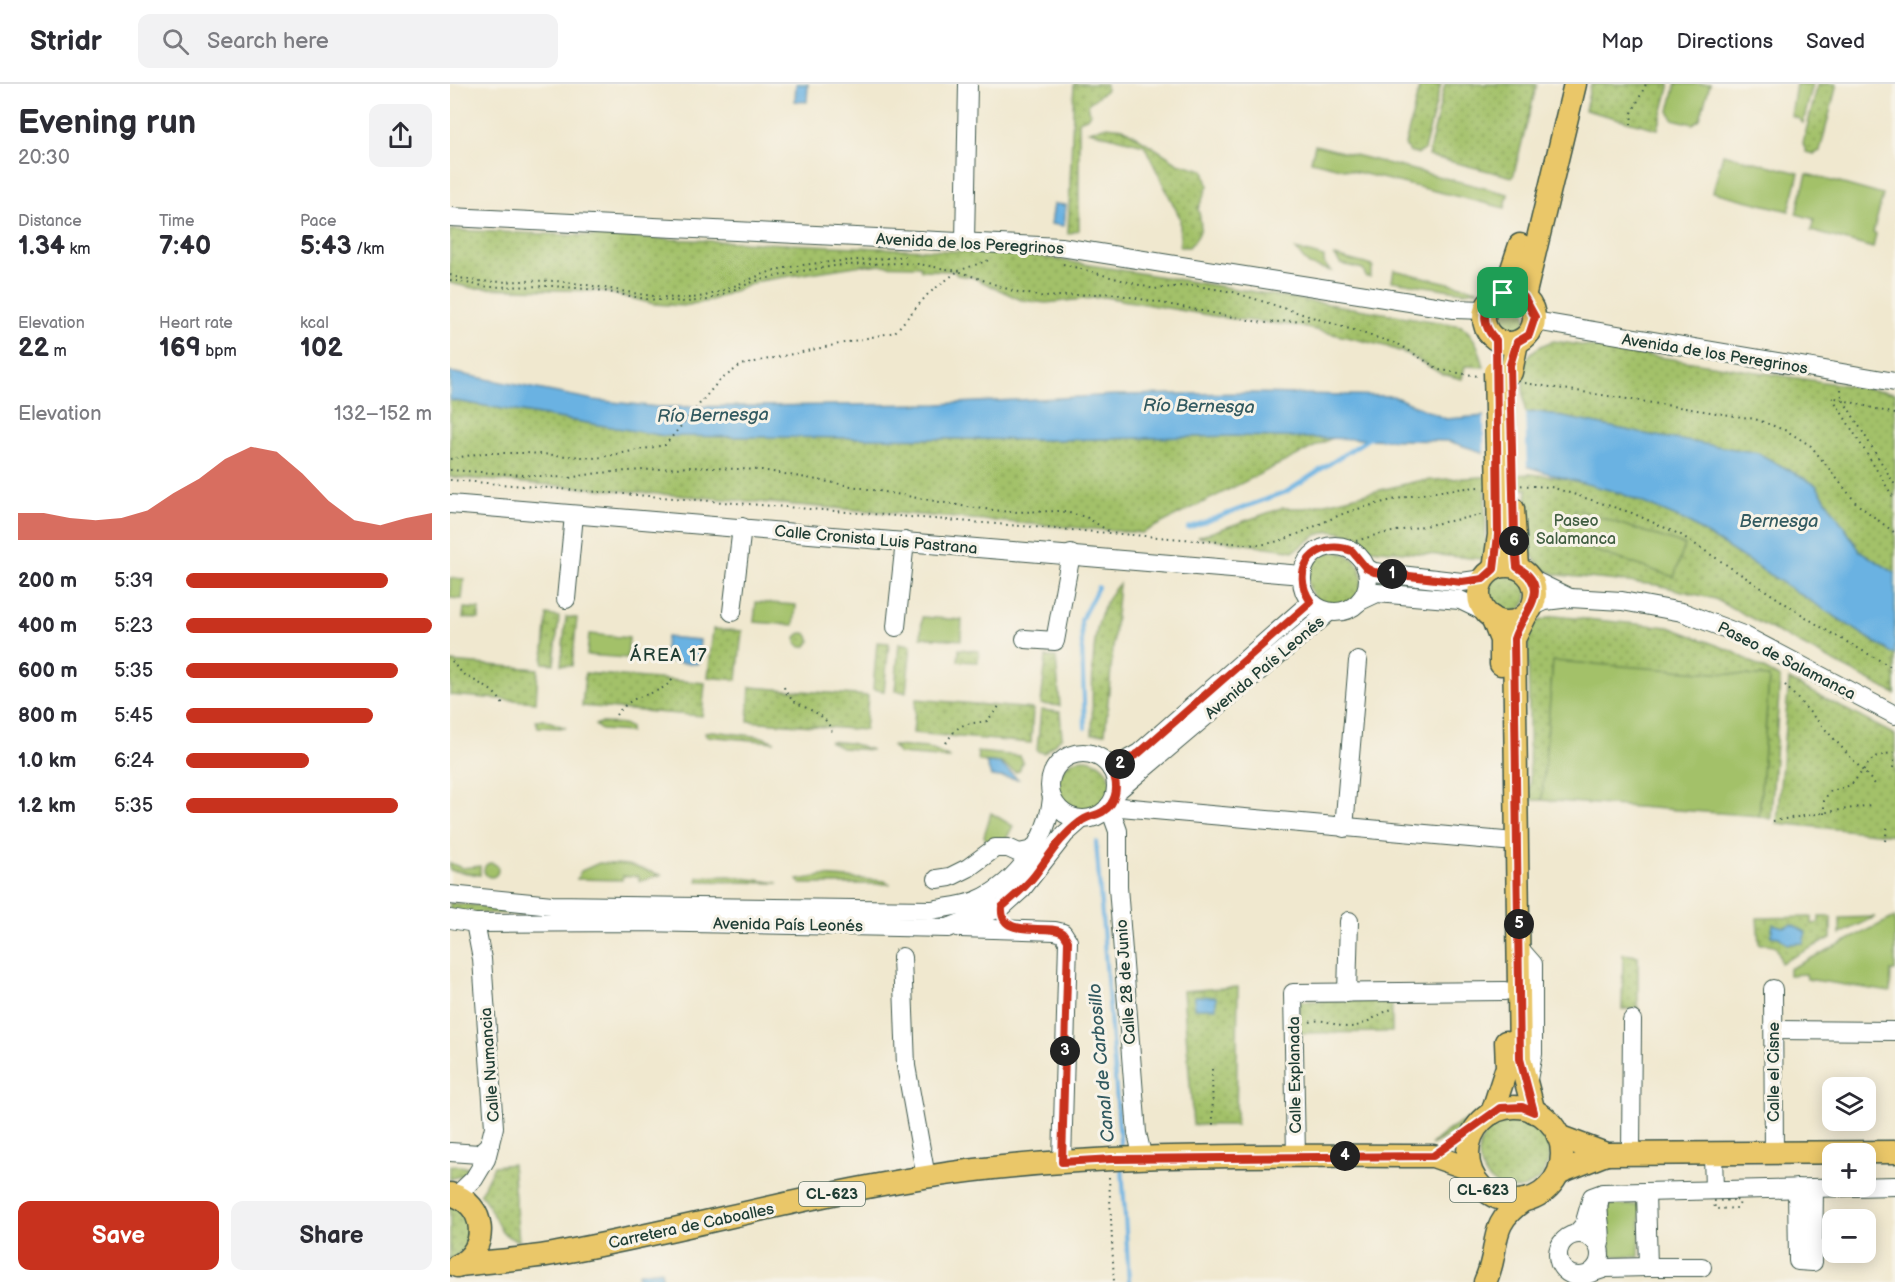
<!DOCTYPE html>
<meta charset="utf-8">
<style>
:root{--surface:#fff;--page:#f2f2f3;--text:#2b2b33;--muted:#7c7c81;--line:#e1e1e2;--accent:#c8321e}
body{margin:0;font-family:"Balsamiq Sans",sans-serif;background:var(--page);color:var(--text);height:100vh;display:flex;flex-direction:column;font-size:22px;white-space:nowrap}
*{box-sizing:border-box;margin:0}
p{font-size:20px;color:var(--muted)}
.icon{flex:none;width:33px;height:33px;fill:none;stroke:currentColor;stroke-width:2;stroke-linecap:round;stroke-linejoin:round}
.map{position:relative;flex:1;overflow:hidden}
.panel{display:flex;flex-direction:column;background:var(--surface);width:450px}
.panel>*{flex:none}
.tools{position:absolute;left:1372px;top:993px;display:grid;gap:12px}
.tools a{display:grid;place-items:center;width:54px;height:54px;border-radius:12px;background:var(--surface);box-shadow:0 3px 15px #0003;font-size:30px}
.pin{position:absolute;display:grid;place-items:center;width:51px;height:51px;color:#fff;margin:-26px;border-radius:12px;box-shadow:0 3px 9px #0006}
.km{position:absolute;width:30px;height:30px;margin:-15px;border-radius:50%;background:#222;color:#fff;font-size:16px;line-height:30px;text-align:center}
.round{display:grid;place-items:center;flex:none;width:63px;height:63px;border-radius:12px;background:var(--page)}
.summary{display:flex;align-items:center;justify-content:space-between;height:102px;padding:0 18px}
h1{font-size:33px;font-weight:600;line-height:45px}
.metrics{display:grid;grid-template-columns:repeat(3,1fr);gap:9px;height:102px;padding:6px 18px}
.metrics div{display:grid;align-content:center}
.metrics b{font-size:26px;font-weight:600}
.metrics small{font-size:16px;font-weight:400}
.metrics p{font-size:16px}
.chart{height:168px;padding:12px 18px}
.chart p{display:flex;justify-content:space-between}
.chart svg{width:100%;height:108px;margin-top:6px;fill:var(--accent);opacity:.7}
.action{display:flex;gap:12px;margin-top:auto;padding:12px 18px}
.action a{flex:1;height:69px;border-radius:12px;background:var(--accent);color:#fff;font-size:24px;font-weight:600;line-height:69px;text-align:center}
.action a+a{background:var(--page);color:var(--text)}
ul{padding:0 18px;list-style:none;font-size:20px}
li{display:grid;grid-template-columns:96px 72px 1fr;align-items:center;height:45px}
li i{height:15px;border-radius:8px;background:var(--accent)}
header{display:flex;align-items:center;gap:36px;box-sizing:border-box;height:84px;padding:0 30px;background:var(--surface);border-bottom:2px solid var(--line)}
header strong{font-size:28px}
nav{display:flex;gap:33px;margin-inline-start:auto;font-size:21px}
.search{width:420px;height:54px;background:var(--page);display:flex;align-items:center;gap:15px;box-sizing:border-box;padding:0 21px;border-radius:12px;color:var(--muted);font-size:22px}
main{display:flex;flex:1;min-height:0}
.map>svg:first-child{display:block}
.grass{fill:url(#grass-dots);stroke:#617f4e;stroke-width:1.5;fill-rule:evenodd}
.garden{fill:#a3c169;stroke:#617f4e;stroke-width:1.5}
.water{fill:#6bb2e2;stroke:#45788b;stroke-width:1.5}
.pier{fill:#f0e8cf}
.lines{fill:none;stroke-linecap:round;stroke-linejoin:round}
.stream{stroke:#6bb2e2;stroke-width:4}
.minor-casing{stroke:#3e574b;stroke-width:20}
.major-casing{stroke:#3e574b;stroke-width:25}
.path{stroke:#3e574b;stroke-width:2;stroke-dasharray:1.5 4.5;stroke-linecap:butt}
.minor{stroke:#fff;stroke-width:18}
.major{stroke:#eac769;stroke-width:22}
.major-bridge-casing{stroke:#3e574b;stroke-width:25;stroke-linecap:butt}
.major-bridge{stroke:#eac769;stroke-width:22}
.route-casing{stroke:#fff;stroke-width:12}
.route{stroke:#c8321e;stroke-width:8}
.labels{text-anchor:middle;stroke-width:6;stroke-linejoin:round;paint-order:stroke}
.shield{fill:#f7f3e8;stroke:#60746a;stroke-width:1.5}
.shield-label{font-size:15px;font-weight:bold;fill:#1f3d34}
.street-label{font-size:16px;fill:#1f3d34;stroke:#f7f3e8}
.park-label{font-size:16px;fill:#405e41;stroke:#f7f3e8}
.water-label{font-size:18px;font-style:italic;fill:#325a60;stroke:#f7f3e8}
.neighbourhood-label{font-size:18px;letter-spacing:1.5px;fill:#1f3d34;stroke:#f7f3e8}
</style>
<header>
<strong>Stridr</strong>
<div class="search"><svg class="icon" aria-label="search" viewBox="0 0 24 24"><circle cx="10" cy="10" r="6"/><path d="M15 15l6 6"/></svg>Search here</div>
<nav><a>Map</a><a>Directions</a><a>Saved</a></nav>
</header>
<main>
<section class="panel">
<div class="summary"><div><h1>Evening run</h1><p>20:30</p></div><a class="round"><svg class="icon" aria-label="share" viewBox="0 0 24 24"><path d="M12 15V3M7 8l5-5 5 5M5 13v7h14v-7"/></svg></a></div>
<div class="metrics">
<div><p>Distance</p><b>1.34<small> km</small></b></div>
<div><p>Time</p><b>7:40</b></div>
<div><p>Pace</p><b>5:43<small> /km</small></b></div>
</div>
<div class="metrics">
<div><p>Elevation</p><b>22<small> m</small></b></div>
<div><p>Heart rate</p><b>169<small> bpm</small></b></div>
<div><p>kcal</p><b>102</b></div>
</div>
<div class="chart"><p><span>Elevation</span>132–152 m</p>
<svg viewBox="0 0 160 44" preserveAspectRatio="none"><path d="M0 44V33L10 33L20 35L30 36L40 35L50 32L60 25L70 19L80 11L90 6L100 8L110 17L120 28L130 36L140 38L150 35L160 33V44z"/></svg>
</div>
<ul>
<li><b>200 m</b>5:39<i style="width:82%"></i></li>
<li><b>400 m</b>5:23<i style="width:100%"></i></li>
<li><b>600 m</b>5:35<i style="width:86%"></i></li>
<li><b>800 m</b>5:45<i style="width:76%"></i></li>
<li><b>1.0 km</b>6:24<i style="width:50%"></i></li>
<li><b>1.2 km</b>5:35<i style="width:86%"></i></li>
</ul>
<div class="action"><a>Save</a><a>Share</a></div>
</section>
<div class="map">
<svg width="1445" height="1198" viewBox="0 0 1445 1198">
<defs>
<pattern id="grass-dots" width="8" height="8" patternUnits="userSpaceOnUse" patternTransform="scale(1.5)"><rect width="8" height="8" fill="#a3c169"/><path d="M2 2h.1M6 6h.1" fill="none" stroke="#849e57" stroke-width="1.8" stroke-linecap="round"/></pattern>
</defs>
<rect width="100%" height="100%" fill="#f7f3e8"/>
<filter id="ink" filterUnits="userSpaceOnUse"><feTurbulence type="fractalNoise" baseFrequency=".0167" numOctaves="2"/><feDisplacementMap in="SourceGraphic" scale="12" xChannelSelector="R" yChannelSelector="G"/><feConvolveMatrix kernelMatrix="1 2 1 2 8 2 1 2 1" color-interpolation-filters="sRGB"/></filter>
<filter id="wash" filterUnits="userSpaceOnUse"><feTurbulence type="fractalNoise" baseFrequency=".008" numOctaves="4" result="noise"/><feDisplacementMap in="SourceGraphic" scale="24" xChannelSelector="R" yChannelSelector="G"/><feGaussianBlur stdDeviation="1.35" result="paint"/><feColorMatrix in="noise" values="0 0 0 0 0 0 0 0 0 0 0 0 0 0 0 0 0 1.4 0 .05"/><feComposite in="paint" operator="in"/></filter>
<g filter="url(#wash)">
<rect width="100%" height="100%" fill="#f0e8cf"/>
<!-- grass -->
<g class="grass">
<polygon points="624,0 656,0 656,6 638,20 640,29 637,34 629,37 629,146 618,150"/>
<polygon points="970,0 991,0 974,66 968,70 959,68 955,61"/>
<polygon points="995,0 1087,0 1063,93 978,72"/>
<polygon points="1141,0 1220,0 1208,45 1135,26"/>
<polygon points="1368,0 1387,0 1370,67 1364,70 1356,68 1353,59"/>
<path d="M657 42 673 44 728 79 754 86 758 102 748 125C753 143 752 150 739 163H730V134L694 61 639 47Z"/>
<path d="M0 146 573 170 1012 242C1026 253 1030 267 1034 283L1015 282 1012 295 992 290 957 270 935 262 848 242 775 234 654 213 596 219 571 216 522 193 507 191 504 187 471 186 470 182 412 181 309 197 259 217 233 222 204 220 151 207 22 204 0 199Z"/>
<circle cx="1060" cy="234" r="16"/>
<path d="M1104 257 1445 309V489L1410 467 1366 401 1308 369 1200 351 1089 328 1075 329C1074 293 1063 269 1104 257Z"/>
<polygon points="0,316 215,352 600,356 784,352 882,354 692,449 0,393"/>
<path d="M1080 390C1136 394 1186 414 1236 437L1445 571V610L1265 515 1207 501 1109 491 1092 485 1079 468 1075 430 1077 405 1035 406 1036 464 1032 475 921 465 898 450 880 447 867 451 844 467 748 453 832 424H855L968 397Z"/>
<circle cx="885" cy="495" r="27"/>
<circle cx="1057" cy="510" r="20"/>
<path d="M669 500 655 649 642 650C644 605 635 533 669 500Z"/>
<polygon points="14,524 29,525 29,535 13,534"/>
<polygon points="97,531 109,533 104,580 93,579"/>
<polygon points="1104,532 1219,543 1282,567 1330,594 1321,735 1309,732 1319,593 1103,578 1092,716 1080,716 1078,556 1086,538"/>
<polygon points="116,533 127,534 122,582 111,581"/>
<polygon points="263,545 292,547 287,596 258,593"/>
<circle cx="353" cy="556" r="7"/>
<polygon points="427,558 439,559 434,607 423,605"/>
<polygon points="449,559 461,561 456,608 445,607"/>
<polygon points="509,565 529,567 528,578 508,577"/>
<polygon points="596,573 606,573 610,622 591,620"/>
<polygon points="0,578 88,585 86,618 0,611"/>
<polygon points="135,589 255,599 252,632 132,622"/>
<polygon points="1339,596 1445,651 1445,751 1327,739"/>
<polygon points="300,603 418,612 415,646 298,637"/>
<polygon points="466,615 583,625 581,659 463,649"/>
<polygon points="591,626 610,628 612,653 594,669 587,667"/>
<circle cx="634" cy="702" r="27"/>
<polygon points="0,819 83,827 292,833 22,829 0,828"/>
<path d="M1362 833V840L1369 839V833H1381V854L1331 879C1328 862 1326 859 1309 860L1307 834ZM1342 840 1350 847 1337 860 1329 853Z"/>
<polygon points="1173,870 1188,872 1188,925 1172,925"/>
<polygon points="788,903 786,1041 743,1041 733,907"/>
<polygon points="942,916 942,948 850,949 850,917"/>
<path d="M1027 1029 1007 1048 981 1061C996 1045 1009 1041 1027 1029Z"/>
<circle cx="1064" cy="1070" r="35"/>
<path d="M62 1080 69 1157C44 1152 46 1126 30 1110L44 1082Z"/>
<polygon points="0,1081 18,1083 13,1091 0,1095"/>
<polygon points="0,1118 19,1132 21,1159 0,1177"/>
</g>
<!-- garden -->
<g class="garden">
<polygon points="1226,0 1260,0 1250,35 1243,40 1223,35 1219,27"/>
<polygon points="1346,0 1363,0 1353,39 1348,34 1341,32"/>
<polygon points="865,61 1058,110 1055,124 861,77"/>
<polygon points="1273,70 1349,89 1339,127 1263,108"/>
<polygon points="1357,90 1433,111 1423,149 1426,150 1423,164 1361,147 1364,135 1346,130"/>
<polygon points="845,165 874,173 874,180 881,187 859,181"/>
<polygon points="885,172 923,182 920,193 916,193 913,185 891,180"/>
<polygon points="944,186 1028,206 1014,208 942,197"/>
<polygon points="1125,425 1235,461 1224,493 1115,457"/>
<polygon points="0,494 14,495 12,515 0,514"/>
<polygon points="306,518 346,521 344,541 304,538"/>
<polygon points="472,533 512,536 511,556 471,553"/>
<polygon points="139,550 179,554 177,574 137,571"/>
<polygon points="1103,577 1319,593 1309,732 1092,716"/>
<polygon points="93,635 116,644 88,643 86,636"/>
<polygon points="150,639 174,640 180,644 180,648 151,646 145,641"/>
<polygon points="263,647 312,653 325,658 256,652 255,648"/>
<polygon points="379,657 400,659 422,666 391,664"/>
<polygon points="442,662 479,664 500,674 449,670"/>
<polygon points="527,668 570,672 573,677 569,687 565,688 551,679 529,677"/>
<polygon points="541,729 563,742 555,757 539,761 534,752"/>
<polygon points="0,779 12,784 30,782 30,791 0,786"/>
<polygon points="149,779 179,781 211,791 189,797 189,792 173,792 172,796 127,795 131,787"/>
<circle cx="41" cy="786" r="7"/>
<polygon points="279,792 329,799 247,797 248,793"/>
<polygon points="372,792 435,797 439,800 351,800 348,796"/>
<polygon points="1425,833 1390,850 1390,834"/>
<polygon points="1445,833 1445,887 1441,887 1440,908 1357,895 1356,890 1339,891 1339,885"/>
<polygon points="1156,1121 1191,1121 1189,1173 1161,1172"/>
</g>
<!-- water -->
<g class="water">
<polygon points="346,0 358,0 357,18 345,17"/>
<polygon points="604,120 616,121 614,142 601,140"/>
<polygon points="0,288 144,316 208,323 488,320 667,311 801,309 943,312 996,335 1089,328 1200,351 1308,369 1366,401 1410,467 1445,489 1445,571 1236,437 1170,409 1107,392 998,357 784,352 600,356 215,352 0,316"/>
<polygon points="216,553 250,556 248,580 214,577"/>
<polygon points="536,678 549,679 568,695 541,692"/>
<polygon points="1323,840 1333,843 1342,840 1356,848 1353,859 1337,860 1329,853 1321,852"/>
<polygon points="745,912 766,913 766,924 744,924"/>
<polygon points="211,1186 213,1198 189,1198 188,1189"/>
</g>
<!-- pier -->
<polygon class="pier" points="1075,326 1077,385 1034,371 1034,329"/>
<g class="lines">
<!-- stream -->
<g class="stream">
<polyline points="738,444 836,408 921,353"/>
<polyline points="635,644 631,536 648,503"/>
<polyline points="646,758 671,1068"/>
<polyline points="672,1082 679,1198"/>
</g>
</g>
</g>
<g filter="url(#ink)">
<g class="lines">
<!-- minor casing -->
<g class="minor-casing">
<g id="minor">
<polyline points="0,133 611,163 1004,225 1035,226"/>
<polyline points="515,157 518,0"/>
<polyline points="1085,237 1445,298"/>
<polyline points="0,420 852,491"/>
<circle cx="885" cy="495" r="33"/>
<polyline points="916,484 924,488 1012,498 1033,495"/>
<polyline points="1081,495 1118,513"/>
<polyline points="116,515 124,431"/>
<polyline points="910,517 927,509 1010,516 1035,528"/>
<polyline points="1082,523 1095,517 1120,514 1172,517 1232,528 1293,551 1445,631"/>
<polyline points="282,528 292,443"/>
<polyline points="446,543 455,457"/>
<polyline points="575,555 605,557 621,470"/>
<circle cx="633" cy="702" r="33"/>
<polyline points="661,685 689,669 861,518"/>
<polyline points="666,708 879,528"/>
<polyline points="659,722 1054,757"/>
<polyline points="659,722 668,747 668,803 687,1049 693,1075"/>
<polyline points="894,744 908,577"/>
<polyline points="487,795 500,793 518,784 545,764 558,764 569,769 583,766"/>
<path d="M0 811 102 821 482 826C497 823 513 822 528 816 567 799 598 755 602 714"/>
<polyline points="0,835 25,839 188,838 498,844 552,823 572,805 615,750 632,735"/>
<polyline points="510,844 605,847 613,849 618,857 612,1078"/>
<polyline points="1069,864 1083,880 1083,970 1077,1000"/>
<polyline points="452,873 456,982 476,1093"/>
<polyline points="1323,905 1324,1070"/>
<polyline points="897,909 899,837"/>
<polyline points="1324,946 1445,947"/>
<polyline points="0,1068 29,1070 40,1060"/>
<polyline points="1181,1070 1182,936"/>
<polyline points="1263,1070 1264,1106"/>
<polyline points="846,1073 843,909 1055,907"/>
<polyline points="1347,1104 1348,1177 1363,1178 1364,1104"/>
<polyline points="1153,1109 1445,1102"/>
<polyline points="6,1112 24,1095 36,1075 44,1043 32,875 25,839"/>
<circle cx="1129" cy="1171" r="21"/>
<path d="M1126 1150 1134 1141 1142 1113 1153 1109C1142 1122 1155 1146 1149 1163"/>
<polyline points="1198,1183 1252,1183"/>
<polyline points="1141,1189 1156,1184 1198,1183 1196,1108"/>
</g>
</g>
<!-- major casing -->
<g class="major-casing">
<g id="major">
<circle cx="1059" cy="234" r="25"/>
<polyline points="1054,209 1070,161"/>
<polyline points="1074,213 1125,0"/>
<polyline points="1061,288 1067,258"/>
<polyline points="1063,425 1067,483"/>
<circle cx="1057" cy="510" r="28"/>
<polyline points="1044,485 1049,451 1048,406"/>
<polyline points="1076,531 1064,555 1070,975 1084,1028"/>
<polyline points="1042,533 1051,556 1051,580"/>
<circle cx="1065" cy="1070" r="47"/>
<polyline points="1042,1029 1057,983 1056,958"/>
<polyline points="1108,1052 1156,1070 1445,1068"/>
<polyline points="1110,1088 1156,1070"/>
<path d="M0 1110C37 1119 40 1166 7 1182"/>
<path d="M10 1181C43 1177 76 1175 108 1169 231 1147 352 1112 475 1093 640 1067 816 1072 983 1072L1020 1085"/>
<path d="M1035 1198C1052 1162 1035 1143 1074 1116"/>
</g>
</g>
<!-- path -->
<g class="path">
<polyline points="1181,41 1182,29 1196,0"/>
<polyline points="613,180 704,205 741,201 783,208 950,261 990,286 1028,292"/>
<path d="M0 191C34 203 68 195 104 197 149 200 194 215 239 214 270 213 300 192 330 185 372 176 415 177 457 172"/>
<polyline points="0,196 39,203 103,202 148,206 196,215 236,218 258,216 305,197 351,187 392,181 449,179 468,180 508,187 542,175"/>
<polyline points="1075,299 1305,335 1337,347 1361,362 1407,420 1445,449"/>
<polyline points="1391,305 1392,314 1445,401"/>
<polyline points="1445,330 1382,313 1445,416"/>
<polyline points="0,375 32,369 77,369 146,374 215,361 268,298 291,281 445,248 478,210 508,187 563,207 594,213 660,209 814,239 862,235"/>
<polyline points="0,386 119,394 148,389 240,383 312,386 518,423 560,428 611,427 636,433 660,448"/>
<path d="M0 396 807 461C841 458 867 439 898 428 940 415 985 406 1029 403"/>
<polyline points="1065,401 1101,403 1182,429 1231,451 1374,545 1445,585"/>
<polyline points="906,457 926,451 1031,431"/>
<path d="M2 577C15 599 42 598 53 621"/>
<polyline points="1335,601 1425,700"/>
<path d="M334 603C342 628 375 621 382 649"/>
<path d="M166 631C187 604 205 616 223 595"/>
<path d="M496 659C510 637 514 641 537 637L551 620"/>
<polyline points="1443,684 1445,672"/>
<polyline points="1374,730 1374,717 1379,708 1401,701 1424,673 1445,668"/>
<polyline points="1323,737 1421,721"/>
<polyline points="1435,757 1438,740"/>
<path d="M860 938C875 933 883 942 897 943 913 944 927 930 942 925"/>
<polyline points="762,985 763,1041"/>
<polyline points="659,1093 664,1198"/>
<polygon points="1286,1116 1290,1118 1288,1124 1265,1125 1264,1117"/>
</g>
<!-- minor -->
<use href="#minor" class="minor"/>
<!-- major -->
<use href="#major" class="major"/>
<!-- major-bridge casing -->
<g class="major-bridge-casing">
<polyline id="major-bridge" points="1045,288 1048,406"/>
</g>
<!-- major-bridge -->
<use href="#major-bridge" class="major-bridge"/>
</g>
</g>
<g class="lines" filter="url(#ink)">
<!-- route casing -->
<g class="route-casing">
<path id="route" d="M1062 208 1074 213 1085 233 1079 251 1067 258 1060 281 1064 452 1067 483C1105 505 1072 528 1064 555L1070 975 1084 1028 1072 1023 1050 1024 983 1072 662 1075 612 1078 618 857C618 856 613 849 613 849 598 838 549 857 552 823 563 813 576 803 585 791 600 771 610 753 630 738 639 730 652 733 661 720 668 709 667 696 661 685L689 669 861 518C838 485 866 453 902 467L916 484 924 488 1012 498 1033 495 1044 485 1048 451 1046 256C1026 236 1035 212 1062 208Z"/>
</g>
<!-- route -->
<use href="#route" class="route"/>
</g>
<g class="labels">
<!-- shield labels -->
<g class="shield">
<rect x="1000" y="1094" width="66" height="24" rx="4.5"/>
<rect x="349" y="1098" width="66" height="24" rx="4.5"/>
</g>
<g class="shield-label">
<text x="1033" y="1111">CL-623</text>
<text x="382" y="1115">CL-623</text>
</g>
<!-- street labels -->
<g class="street-label">
<text transform="translate(520 159) rotate(3)" y="6">Avenida de los Peregrinos</text>
<text transform="translate(1265 269) rotate(9)" y="6">Avenida de los Peregrinos</text>
<text transform="translate(426 455) rotate(5)" y="6">Calle Cronista Luis Pastrana</text>
<text transform="translate(1337 576) rotate(27)" y="6">Paseo de Salamanca</text>
<text transform="translate(814 583) rotate(-40)" y="6">Avenida País Leonés</text>
<text transform="translate(338 840) rotate(1)" y="6">Avenida País Leonés</text>
<text transform="translate(675 898) rotate(-94)" y="6">Calle 28 de Junio</text>
<text transform="translate(39 981) rotate(-94)" y="6">Calle Numancia</text>
<text transform="translate(1323 988) rotate(-90)" y="6">Calle el Cisne</text>
<text transform="translate(844 991) rotate(-91)" y="6">Calle Explanada</text>
<text transform="translate(241 1141) rotate(-12)" y="6">Carretera de Caboalles</text>
</g>
<!-- park labels -->
<g class="park-label">
<text x="1126" y="442">Paseo<tspan x="1126" dy="18">Salamanca</tspan></text>
</g>
<!-- water labels -->
<g class="water-label">
<text transform="translate(749 322) rotate(1)" y="6">Río Bernesga</text>
<text transform="translate(263 331) rotate(-1)" y="6">Río Bernesga</text>
<text x="1329" y="443">Bernesga</text>
<text transform="translate(651 979) rotate(-95)" y="6">Canal de Carbosillo</text>
</g>
<!-- neighbourhood labels -->
<g class="neighbourhood-label">
<text x="219" y="577">ÁREA 17</text>
</g>
</g>
</svg>
<div class="tools">
<a><svg class="icon" aria-label="layers" viewBox="0 0 24 24"><path d="M12 4l9 5-9 5-9-5zM3 14l9 5 9-5"/></svg></a>
<a>+</a>
<a>−</a>
</div>
<div class="pin" style="left:1053px;top:209px;background:#1e9e55"><svg class="icon" aria-label="arrive" viewBox="0 0 24 24"><path d="M6 21V4h12l-3 4 3 4H6"/></svg></div>
<b class="km" style="left:942px;top:490px">1</b>
<b class="km" style="left:670px;top:680px">2</b>
<b class="km" style="left:615px;top:967px">3</b>
<b class="km" style="left:895px;top:1072px">4</b>
<b class="km" style="left:1069px;top:840px">5</b>
<b class="km" style="left:1064px;top:457px">6</b>
</div>
</main>
